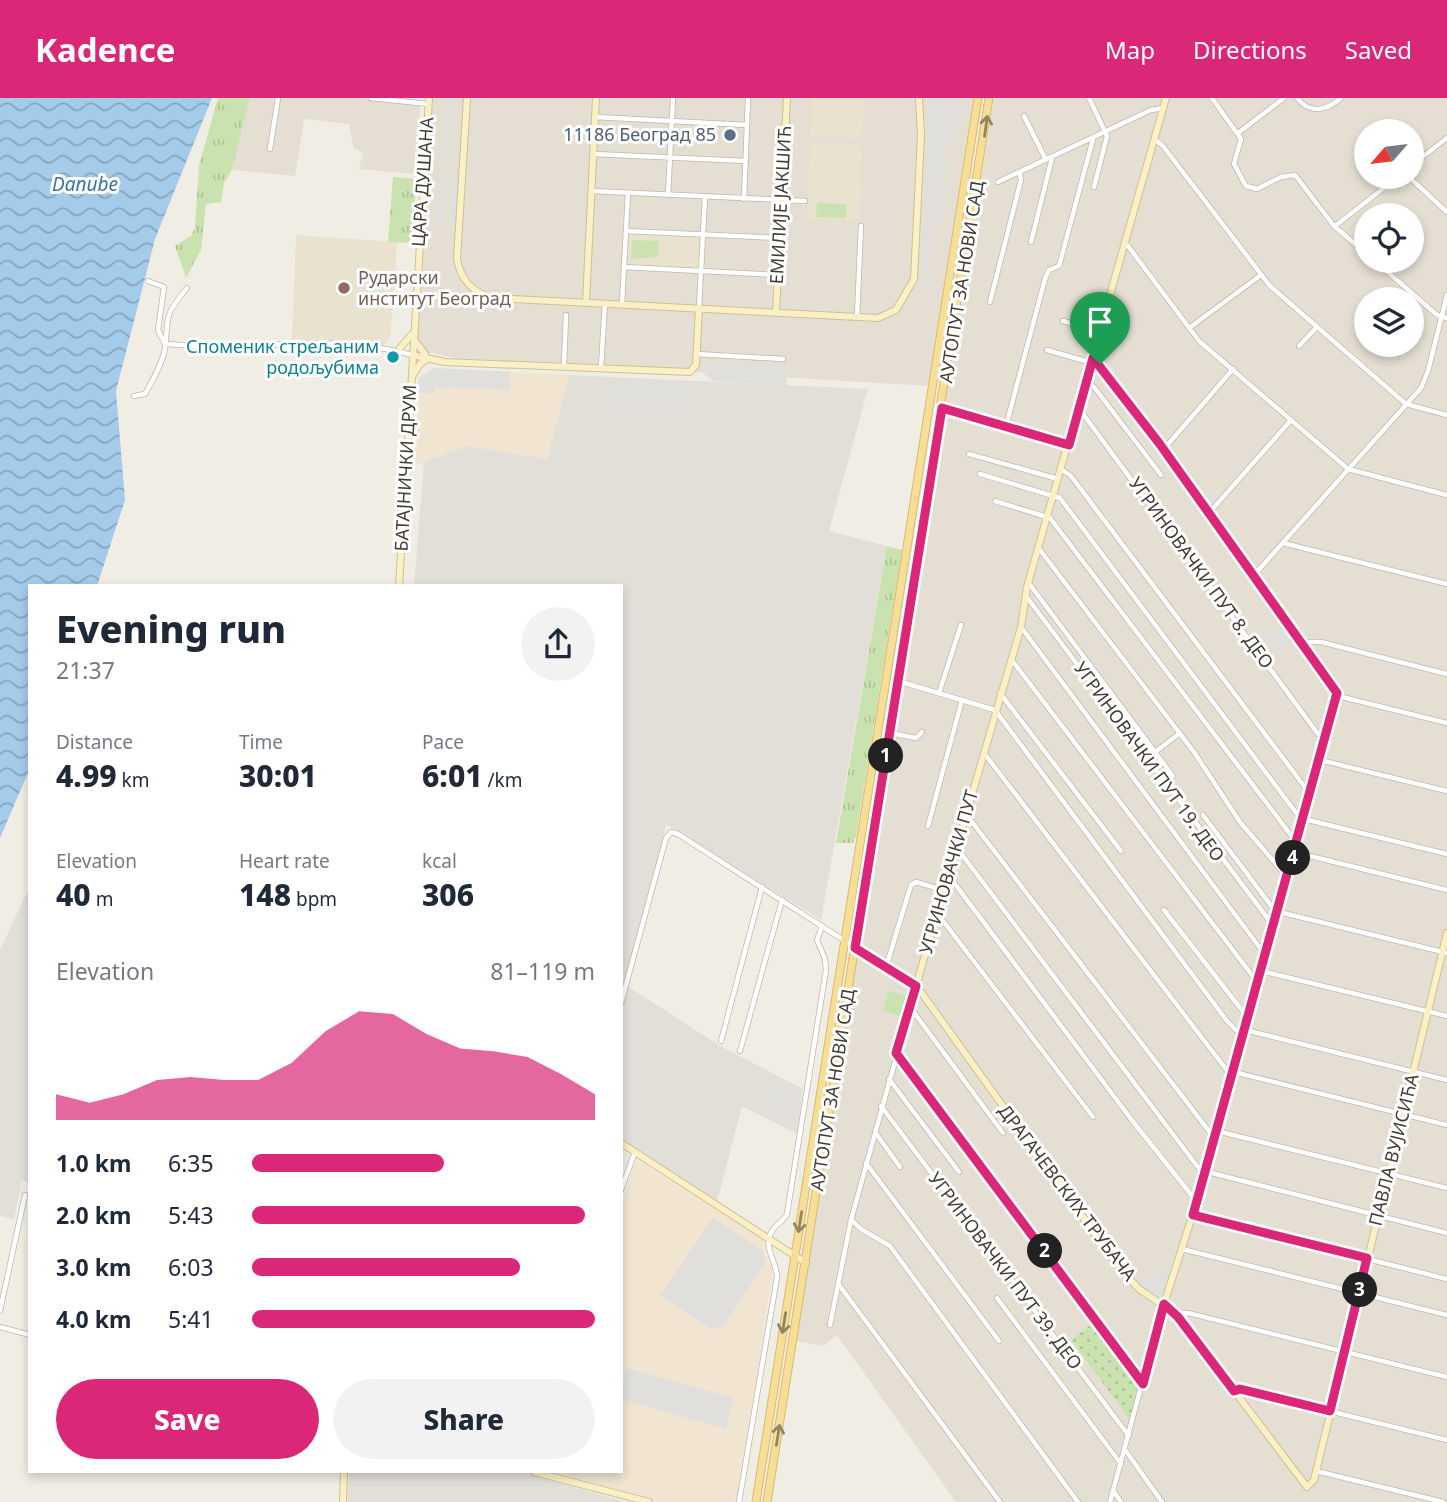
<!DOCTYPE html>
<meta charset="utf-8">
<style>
:root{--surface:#fff;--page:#f2f2f3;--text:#1f2937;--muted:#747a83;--accent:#db2777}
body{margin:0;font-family:"Noto Sans",sans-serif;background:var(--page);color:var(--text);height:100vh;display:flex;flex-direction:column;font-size:26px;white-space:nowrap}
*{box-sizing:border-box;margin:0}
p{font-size:23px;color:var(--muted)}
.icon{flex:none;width:38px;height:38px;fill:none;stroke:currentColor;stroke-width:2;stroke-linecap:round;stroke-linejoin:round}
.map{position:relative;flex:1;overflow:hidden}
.details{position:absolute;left:28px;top:486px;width:595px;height:889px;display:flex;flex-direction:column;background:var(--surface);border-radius:0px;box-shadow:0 4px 10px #0003}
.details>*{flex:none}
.needle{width:46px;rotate:242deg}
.controls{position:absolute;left:1354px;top:21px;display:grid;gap:14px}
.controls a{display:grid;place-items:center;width:70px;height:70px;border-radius:50%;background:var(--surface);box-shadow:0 4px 10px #0003;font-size:35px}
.pin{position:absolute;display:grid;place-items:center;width:60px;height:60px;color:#fff;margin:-72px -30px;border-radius:50% 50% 50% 0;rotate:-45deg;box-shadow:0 0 7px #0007}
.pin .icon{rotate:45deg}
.km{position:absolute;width:35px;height:35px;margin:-18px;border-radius:50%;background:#222;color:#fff;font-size:19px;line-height:35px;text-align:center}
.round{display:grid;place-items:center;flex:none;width:74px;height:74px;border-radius:37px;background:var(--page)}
.summary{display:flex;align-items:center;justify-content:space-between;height:119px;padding:0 28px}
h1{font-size:38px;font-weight:800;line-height:52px}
.stats{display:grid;grid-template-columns:repeat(3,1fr);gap:10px;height:119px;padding:7px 28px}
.stats div{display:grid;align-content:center}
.stats b{font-size:30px;font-weight:800}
.stats small{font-size:19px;font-weight:400}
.stats p{font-size:19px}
.chart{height:196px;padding:14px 28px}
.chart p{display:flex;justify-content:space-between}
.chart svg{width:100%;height:126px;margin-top:7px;fill:var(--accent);opacity:.7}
.cta{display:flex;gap:14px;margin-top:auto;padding:14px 28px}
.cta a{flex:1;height:80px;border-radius:42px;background:var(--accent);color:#fff;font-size:28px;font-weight:800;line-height:80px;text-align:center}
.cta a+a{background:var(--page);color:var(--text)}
ul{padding:0 28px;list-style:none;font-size:23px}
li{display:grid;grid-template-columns:112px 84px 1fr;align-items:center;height:52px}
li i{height:18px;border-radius:9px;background:var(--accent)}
header{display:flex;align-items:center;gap:42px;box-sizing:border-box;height:98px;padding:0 35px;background:var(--accent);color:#fff}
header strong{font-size:33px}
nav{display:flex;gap:38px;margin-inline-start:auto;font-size:24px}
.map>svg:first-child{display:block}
.residential{fill:#e4dfd2;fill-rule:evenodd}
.commercial{fill:#f1e4d0}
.industrial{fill:#e2dfd9}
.education{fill:#e9e2cf}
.grass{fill:url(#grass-tufts)}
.park{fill:url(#park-dots)}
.pitch{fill:#cae2af}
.parking{fill:#e1dfdc}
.water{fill:url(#water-waves)}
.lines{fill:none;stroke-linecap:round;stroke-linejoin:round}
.street-casing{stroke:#beb8aa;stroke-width:6}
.secondary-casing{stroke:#cdc196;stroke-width:8}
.primary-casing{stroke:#d9bb69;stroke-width:9}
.street{stroke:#fff;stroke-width:4.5}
.secondary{stroke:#faefc5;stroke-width:6}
.primary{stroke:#f6de98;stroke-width:7}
.oneway{stroke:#938561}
.route-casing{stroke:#fff;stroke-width:14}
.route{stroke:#db2777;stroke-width:9}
.service-dot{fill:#5c6f8a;stroke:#fff;stroke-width:2.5}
.education-dot{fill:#8d6e63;stroke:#fff;stroke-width:2.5}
.culture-dot{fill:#0f9aa8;stroke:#fff;stroke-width:2.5}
.labels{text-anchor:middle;stroke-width:6;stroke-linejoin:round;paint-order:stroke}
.service-label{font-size:18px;fill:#4e5e75;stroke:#fff;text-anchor:end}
.street-label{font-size:18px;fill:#423d34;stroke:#fff}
.education-label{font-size:18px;fill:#785e54;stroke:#fff;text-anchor:start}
.culture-label{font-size:18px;fill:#0d838f;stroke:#fff;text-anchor:end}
.water-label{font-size:19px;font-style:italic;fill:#3773a5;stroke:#fff}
</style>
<header>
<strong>Kadence</strong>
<nav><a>Map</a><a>Directions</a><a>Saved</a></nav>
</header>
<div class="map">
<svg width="1447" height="1404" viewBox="0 0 1447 1404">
<defs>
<pattern id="grass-tufts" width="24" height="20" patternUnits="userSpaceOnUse" patternTransform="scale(1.75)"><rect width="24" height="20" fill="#cae2af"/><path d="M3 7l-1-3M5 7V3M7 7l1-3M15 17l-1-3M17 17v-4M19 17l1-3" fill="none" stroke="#afc397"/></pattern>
<pattern id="park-dots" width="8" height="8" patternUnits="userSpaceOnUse" patternTransform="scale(1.75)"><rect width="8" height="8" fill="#cae2af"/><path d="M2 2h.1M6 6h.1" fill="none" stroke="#afc397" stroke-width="1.8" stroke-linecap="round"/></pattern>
<pattern id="water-waves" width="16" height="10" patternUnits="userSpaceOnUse" patternTransform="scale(1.75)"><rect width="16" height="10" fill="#a4cbea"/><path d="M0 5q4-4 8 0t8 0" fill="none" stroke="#87a6be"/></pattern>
</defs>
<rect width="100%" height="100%" fill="#f0ede4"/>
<!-- residential -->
<g class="residential">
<polygon points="250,0 362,0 420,8 416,76 359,71 363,54 354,51 349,26 304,21 295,78 232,72"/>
<polygon points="432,0 973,0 929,288 456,260 426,254 418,244 418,238"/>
<path d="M994 0H1447V1404H956L837 1237 823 1248 796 1243ZM1367 33H1412V79H1367ZM1367 117H1412V163H1367ZM1367 201H1412V247H1367Z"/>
</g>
<!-- commercial -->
<g class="commercial">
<polygon points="434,270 569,277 547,361 467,348 415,367 420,279"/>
<polygon points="636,1061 763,1142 765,1156 773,1171 739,1396 734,1404 660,1404 554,1374 621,1374 621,1110"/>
</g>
<!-- industrial -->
<g class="industrial">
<polygon points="569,277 868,291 829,433 887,448 821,822 666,726 645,819 621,894 621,488 414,488 424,364 467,348 547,361"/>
<polygon points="30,788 30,1086 22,1081 14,1121 0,1118 0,852"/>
<polygon points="627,888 722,949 803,991 797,1036 742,1008 717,1104 621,1042 621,906"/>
<polygon points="349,1374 522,1374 626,1404 347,1404"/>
</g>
<!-- education -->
<g class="education">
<polygon points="812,0 864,0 862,40 810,38"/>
<polygon points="810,45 862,48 859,122 807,121"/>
<polygon points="626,133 703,136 701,173 624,169"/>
<polygon points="296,137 397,144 391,235 386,245 380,248 292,241"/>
</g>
<!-- grass -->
<g class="grass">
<polygon points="218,0 250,0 232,72 224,85 221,104 206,106 201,152 186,180 175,148 191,138 195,130 199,67"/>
<polygon points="393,79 417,81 410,145 388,144"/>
<polygon points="887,448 902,452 856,738 853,745 836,745"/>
</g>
<!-- park -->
<polygon class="park" points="1092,1226 1128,1275 1138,1284 1131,1323 1071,1242"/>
<!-- pitch -->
<g class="pitch">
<polygon points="817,105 846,106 846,120 816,119"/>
<polygon points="632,142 659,143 658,159 631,161"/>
<polygon points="888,893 906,898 901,918 883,913"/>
</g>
<!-- parking -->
<g class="parking">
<polygon points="930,0 958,0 956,44 947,44 943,123 933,123 929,191 920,190"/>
<polygon points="447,1 453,2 448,58 442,57"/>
<polygon points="451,77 458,78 456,132 448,132"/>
<polygon points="440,80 446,80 443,132 437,132"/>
<polygon points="698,264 785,269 787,288 713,283 699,272"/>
<polygon points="434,270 510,274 509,292 435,289 434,295 417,295 419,279"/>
<polygon points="613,282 693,287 691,315 612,312"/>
<polygon points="1284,524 1294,538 1283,546 1287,553 1280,558 1261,534 1267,529 1271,534"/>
<polygon points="774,982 799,995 788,1021 761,1006"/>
<polygon points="713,1119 762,1152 766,1164 723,1229 711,1231 660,1198"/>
<polygon points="1125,1157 1144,1183 1159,1173 1171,1176 1160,1200 1136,1186 1117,1164"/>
<polygon points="626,1270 734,1300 726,1331 621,1301"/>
</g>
<!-- water -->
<polygon class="water" points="0,0 212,0 155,141 116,293 125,402 97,488 30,488 30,670 0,740"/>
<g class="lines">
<!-- street casing -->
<g class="street-casing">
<g id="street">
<polyline points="371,0 428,6"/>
<polyline points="1089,0 1107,38 1094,89"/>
<polyline points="1212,0 1241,41 1234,66 1246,88 1257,91 1281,79 1295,77 1334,128 1367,156"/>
<path d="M1297 0C1310 17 1327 12 1341 0"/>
<polyline points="1024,18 1046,62"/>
<polyline points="595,19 747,27"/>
<polyline points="1238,35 1284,0"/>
<polyline points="1154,41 1163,48 1270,188 1406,306 1447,317"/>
<polyline points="270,51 278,0"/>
<polyline points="594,56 746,63"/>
<polyline points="1412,67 1447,40"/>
<polyline points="1409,79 1447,114"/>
<polyline points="998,84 1151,12 1163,10"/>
<polyline points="592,93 805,103"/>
<polyline points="668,97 673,0"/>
<polyline points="744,101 748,0"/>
<polyline points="1335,128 1398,79"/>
<polyline points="626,133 779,140"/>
<polyline points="1031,144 1052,60"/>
<polyline points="1125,144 1199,243 1348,371 1447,397"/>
<polyline points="1375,163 1437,217 1447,220"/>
<polyline points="624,169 778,177"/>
<path d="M148 183 164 189 158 232 165 246C188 247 212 250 235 249 293 245 355 241 412 257"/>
<polyline points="990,204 1021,82 1020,76"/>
<polyline points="622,206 628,95"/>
<polyline points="699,210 705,99"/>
<polyline points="857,219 861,128"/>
<polyline points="1063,223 1100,233"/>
<polyline points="1189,230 1261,177"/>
<polyline points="1299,248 1317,229"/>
<polyline points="1047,252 1092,265"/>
<polyline points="697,256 783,261"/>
<polyline points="564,268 566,217"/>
<polyline points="601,270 605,205"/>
<polyline points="1086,283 1094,289 1161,377"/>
<path d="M134 298 145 296C152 283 163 265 165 250 169 216 163 220 187 190"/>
<polyline points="1078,309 1318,636 1325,641"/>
<polyline points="942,310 1068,347"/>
<polyline points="1006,328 1045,181 1049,172 1059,168 1093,41"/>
<polyline points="1164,351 1233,271"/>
<polyline points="969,356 1058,381"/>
<polyline points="1061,371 1071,378 1310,696"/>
<polyline points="980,376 1060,400 1300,720 1447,756"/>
<polyline points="995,403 1050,420 1297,745"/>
<polyline points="1209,415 1291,322"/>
<polyline points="1283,445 1447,486"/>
<polyline points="1040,452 1194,654 1240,724 1288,780"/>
<polyline points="1254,477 1421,290 1428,273 1447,197"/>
<polyline points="1028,484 1173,678"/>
<polyline points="1026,498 1274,829"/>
<polyline points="1021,529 1260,850 1267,854"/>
<polyline points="1303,544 1321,544 1447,576"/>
<polyline points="1011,561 1258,885"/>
<polyline points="898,583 995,612 1227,923 1243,939"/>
<polyline points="939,595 961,527"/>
<polyline points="1000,595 1121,753"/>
<polyline points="1338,598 1447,625"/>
<polyline points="890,635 916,640 922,634"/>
<polyline points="1155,654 1180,635"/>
<polyline points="984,655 1232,979"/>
<polyline points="1320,662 1447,693"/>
<polyline points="966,716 1215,1041"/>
<polyline points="1203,717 1275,813 1447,855"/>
<polyline points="928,728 962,602"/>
<polyline points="957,750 1200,1072 1447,1135"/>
<polyline points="1294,754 1447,792"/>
<polyline points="949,778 1131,1021 1197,1104"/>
<polyline points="1164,812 1248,920"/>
<polyline points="937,815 1093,1019"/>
<polyline points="886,869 911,787 916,784 943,792"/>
<polyline points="1261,873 1447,918"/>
<polyline points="621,905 666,740 671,734 678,736 845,843"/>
<polyline points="910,909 1003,1035"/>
<polyline points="1245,932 1447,982"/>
<polyline points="721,943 762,789"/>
<polyline points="740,953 782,802"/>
<polyline points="896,955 1143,1286"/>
<polyline points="1234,974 1447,1027"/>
<polyline points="889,981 959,1074"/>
<polyline points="881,1008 1129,1338"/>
<polyline points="1217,1033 1447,1090"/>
<polyline points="875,1034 900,1069"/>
<polyline points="866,1065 999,1243"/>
<polyline points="621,1092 635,1054"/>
<polyline points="1193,1117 1447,1181"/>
<polyline points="851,1122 861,1131 890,1148 1078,1404"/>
<polyline points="1182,1151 1447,1217"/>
<polyline points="839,1187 1000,1404"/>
<polyline points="997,1200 1121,1366"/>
<polyline points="0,1213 25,1097"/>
<polyline points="1176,1216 1188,1215 1447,1279"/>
<polyline points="830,1227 851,1122 916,888"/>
<polyline points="0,1229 30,1237"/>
<polyline points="1234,1293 1240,1291 1447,1342"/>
<polyline points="1126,1353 1162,1404"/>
<polyline points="1316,1373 1443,1404"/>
<polyline points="1114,1394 1121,1404"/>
<path d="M739 1404 777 1179C777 1163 762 1150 772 1133 776 1126 783 1124 787 1116L826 872 825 861 817 842 822 828"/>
<polyline points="1110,1404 1163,1207"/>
</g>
</g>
<!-- secondary casing -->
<g class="secondary-casing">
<g id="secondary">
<path d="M467 0 457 160C460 181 473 195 493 200L878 220 896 212 914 181 921 37 919 0"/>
<polyline points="586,204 596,0"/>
<polyline points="776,213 787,0"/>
<polyline points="415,243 425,256"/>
<polyline points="400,250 412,236"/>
<polyline points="412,257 445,264 690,274 696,267 699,210"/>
<polyline points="1093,260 1120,292 1333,584 1338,598 1206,1075 1164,1206"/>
<polyline points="412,279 420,266 427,261"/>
<polyline points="399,488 429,0"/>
<polyline points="845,843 918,890 1121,1172 1139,1191 1176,1216 1307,1389 1314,1382 1447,835"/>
<polyline points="916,888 1021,529 1027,489 1166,0"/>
<polyline points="621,1045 806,1165"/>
<polyline points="534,1374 649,1404"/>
<polyline points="343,1404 344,1374"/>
</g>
</g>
<!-- primary casing -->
<g class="primary-casing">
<g id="primary">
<polyline points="756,1404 978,0"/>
<polyline points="767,1404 989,0"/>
</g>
</g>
<!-- street -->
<use href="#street" class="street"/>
<!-- secondary -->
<use href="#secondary" class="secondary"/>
<!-- primary -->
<use href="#primary" class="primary"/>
</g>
<!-- one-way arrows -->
<defs><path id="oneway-shaft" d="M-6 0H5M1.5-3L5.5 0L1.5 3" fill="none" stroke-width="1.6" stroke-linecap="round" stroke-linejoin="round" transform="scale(1.75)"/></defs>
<g class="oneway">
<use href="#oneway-shaft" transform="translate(986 28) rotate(-82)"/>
<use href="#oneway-shaft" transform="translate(800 1124) rotate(99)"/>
<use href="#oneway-shaft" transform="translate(784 1225) rotate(99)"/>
<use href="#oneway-shaft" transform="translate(778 1337) rotate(-81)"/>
</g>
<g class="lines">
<!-- route casing -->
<g class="route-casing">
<polygon id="route" points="1093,260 1159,345 1337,595 1193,1117 1367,1160 1330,1313 1240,1291 1234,1293 1178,1219 1164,1206 1143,1286 896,955 916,888 855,850 942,310 1069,347"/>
</g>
<!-- route -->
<use href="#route" class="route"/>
</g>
<!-- markers -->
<circle class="service-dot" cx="730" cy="37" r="7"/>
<circle class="education-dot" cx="344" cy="190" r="7"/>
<circle class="culture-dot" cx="393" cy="259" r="7"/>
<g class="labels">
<!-- service labels -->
<g class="service-label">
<text x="716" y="43">11186 Београд 85</text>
</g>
<!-- street labels -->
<g class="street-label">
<text transform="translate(423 84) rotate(-86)" y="6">ЦАРА ДУШАНА</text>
<text transform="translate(781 107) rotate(-87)" y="6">ЕМИЛИЈЕ ЈАКШИЋ</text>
<text transform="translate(962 184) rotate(-81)" y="6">АУТОПУТ ЗА НОВИ САД</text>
<text transform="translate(406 370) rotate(-87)" y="6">БАТАЈНИЧКИ ДРУМ</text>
<text transform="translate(1201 475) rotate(54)" y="6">УГРИНОВАЧКИ ПУТ 8. ДЕО</text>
<text transform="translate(1149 664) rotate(54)" y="6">УГРИНОВАЧКИ ПУТ 19. ДЕО</text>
<text transform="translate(949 774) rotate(-74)" y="6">УГРИНОВАЧКИ ПУТ</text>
<text transform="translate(833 992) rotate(-81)" y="6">АУТОПУТ ЗА НОВИ САД</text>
<text transform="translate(1394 1052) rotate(-76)" y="6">ПАВЛА ВУЈИСИЋА</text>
<text transform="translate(1067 1095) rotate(53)" y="6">ДРАГАЧЕВСКИХ ТРУБАЧА</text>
<text transform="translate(1005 1173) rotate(53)" y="6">УГРИНОВАЧКИ ПУТ 39. ДЕО</text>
</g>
<!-- education labels -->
<g class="education-label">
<text x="358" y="186">Рударски<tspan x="358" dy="21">институт Београд</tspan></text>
</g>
<!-- culture labels -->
<g class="culture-label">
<text x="379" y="255">Споменик стрељаним<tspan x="379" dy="21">родољубима</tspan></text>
</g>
<!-- water labels -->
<g class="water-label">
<text x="85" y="93">Danube</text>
</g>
</g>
</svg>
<div class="controls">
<a><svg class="needle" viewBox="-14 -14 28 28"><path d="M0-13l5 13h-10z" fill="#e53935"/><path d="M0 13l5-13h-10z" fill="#747a83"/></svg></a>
<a><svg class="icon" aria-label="locate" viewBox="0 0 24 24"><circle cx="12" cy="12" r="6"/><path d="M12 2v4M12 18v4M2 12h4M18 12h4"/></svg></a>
<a><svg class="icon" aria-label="layers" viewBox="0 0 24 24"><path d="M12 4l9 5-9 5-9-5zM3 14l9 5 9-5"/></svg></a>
</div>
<div class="pin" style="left:1100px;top:266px;background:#1e9e55"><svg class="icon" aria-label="arrive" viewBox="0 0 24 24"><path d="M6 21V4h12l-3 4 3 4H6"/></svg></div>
<b class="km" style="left:886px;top:658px">1</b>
<b class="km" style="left:1045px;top:1153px">2</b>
<b class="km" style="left:1360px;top:1192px">3</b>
<b class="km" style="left:1293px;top:760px">4</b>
<section class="details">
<div class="summary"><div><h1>Evening run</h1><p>21:37</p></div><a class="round"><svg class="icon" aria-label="share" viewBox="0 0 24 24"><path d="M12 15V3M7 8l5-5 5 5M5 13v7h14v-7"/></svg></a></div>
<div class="stats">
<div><p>Distance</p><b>4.99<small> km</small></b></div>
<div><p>Time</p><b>30:01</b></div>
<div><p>Pace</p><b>6:01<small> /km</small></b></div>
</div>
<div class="stats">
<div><p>Elevation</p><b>40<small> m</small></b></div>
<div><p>Heart rate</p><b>148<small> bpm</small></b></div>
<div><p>kcal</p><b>306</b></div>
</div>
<div class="chart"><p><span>Elevation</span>81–119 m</p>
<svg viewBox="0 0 160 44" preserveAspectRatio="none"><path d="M0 44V35L10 38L20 35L30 30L40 29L50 30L60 30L70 24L80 13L90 6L100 7L110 14L120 19L130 20L140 22L150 28L160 35V44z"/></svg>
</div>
<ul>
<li><b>1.0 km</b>6:35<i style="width:56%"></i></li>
<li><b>2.0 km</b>5:43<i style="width:97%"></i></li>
<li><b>3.0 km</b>6:03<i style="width:78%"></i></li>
<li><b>4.0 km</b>5:41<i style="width:100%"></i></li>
</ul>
<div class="cta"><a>Save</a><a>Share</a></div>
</section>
</div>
